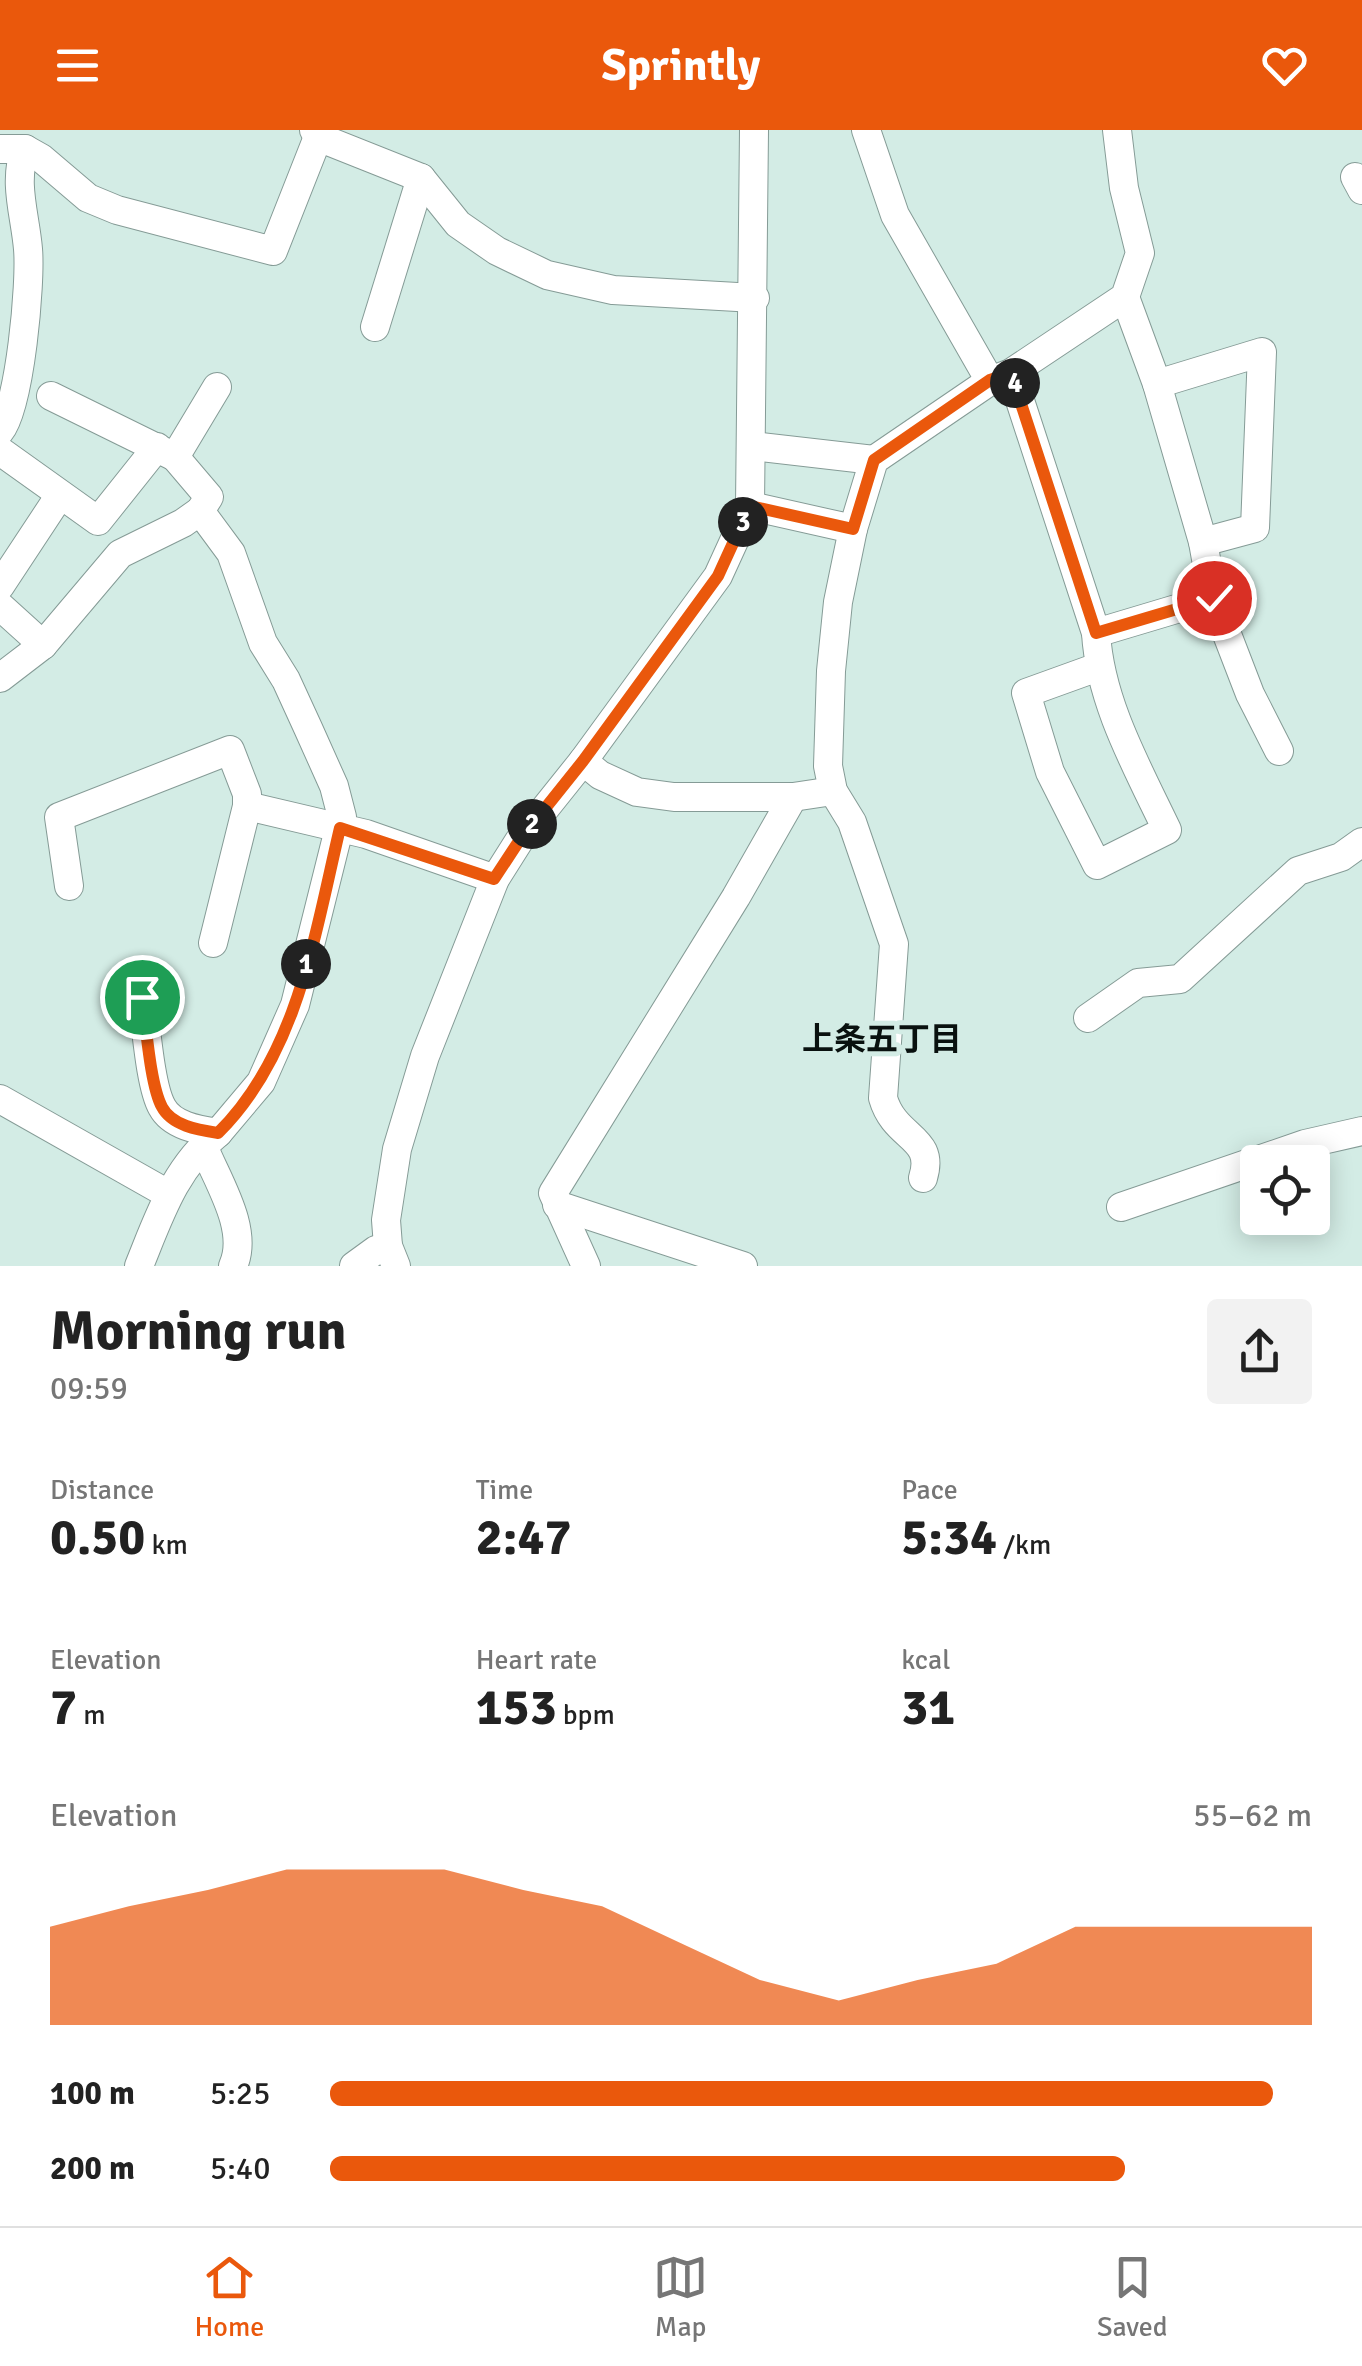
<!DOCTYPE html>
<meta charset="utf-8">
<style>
:root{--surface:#fff;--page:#f2f2f2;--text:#222;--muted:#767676;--line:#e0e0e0;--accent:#ea580c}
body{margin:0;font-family:Signika,"Noto Sans JP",sans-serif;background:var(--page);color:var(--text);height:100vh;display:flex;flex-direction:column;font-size:38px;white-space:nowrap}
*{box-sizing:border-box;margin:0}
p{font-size:32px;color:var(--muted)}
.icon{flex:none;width:55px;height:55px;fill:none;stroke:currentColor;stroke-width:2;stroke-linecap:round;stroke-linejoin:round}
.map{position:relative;height:1136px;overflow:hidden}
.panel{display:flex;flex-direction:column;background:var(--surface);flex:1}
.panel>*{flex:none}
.fabs{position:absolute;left:1240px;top:1015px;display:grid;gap:20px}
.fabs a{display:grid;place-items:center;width:90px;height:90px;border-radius:10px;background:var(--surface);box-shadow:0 5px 25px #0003;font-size:50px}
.pin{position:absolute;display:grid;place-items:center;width:85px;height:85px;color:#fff;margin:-42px;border:5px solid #fff;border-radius:50%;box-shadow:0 2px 10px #0007}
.km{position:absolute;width:50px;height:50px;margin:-25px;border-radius:50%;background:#222;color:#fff;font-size:28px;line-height:50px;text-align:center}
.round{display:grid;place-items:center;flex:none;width:105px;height:105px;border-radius:10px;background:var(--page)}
.overview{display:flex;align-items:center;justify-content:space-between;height:170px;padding:0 50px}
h1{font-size:55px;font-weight:800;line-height:75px}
.figures{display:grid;grid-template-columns:repeat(3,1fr);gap:15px;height:170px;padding:10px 50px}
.figures div{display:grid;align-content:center}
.figures b{font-size:50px;font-weight:800}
.figures small{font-size:28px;font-weight:400}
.figures p{font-size:28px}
.chart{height:280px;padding:20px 50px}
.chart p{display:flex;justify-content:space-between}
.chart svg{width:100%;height:180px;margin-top:10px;fill:var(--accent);opacity:.7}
ul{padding:0 50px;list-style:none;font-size:32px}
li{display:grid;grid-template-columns:160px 120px 1fr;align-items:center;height:75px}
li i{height:25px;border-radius:12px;background:var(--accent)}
header{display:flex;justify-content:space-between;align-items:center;height:130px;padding:0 50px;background:var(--accent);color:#fff;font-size:45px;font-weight:800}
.tabs{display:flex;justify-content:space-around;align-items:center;height:140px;border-top:2px solid var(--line);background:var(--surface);font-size:28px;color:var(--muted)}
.tabs a{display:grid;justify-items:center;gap:5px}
.tabs .current{color:var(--accent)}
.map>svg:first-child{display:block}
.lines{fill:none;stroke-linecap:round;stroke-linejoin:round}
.minor-casing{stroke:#859b96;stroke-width:30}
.minor{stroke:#fff;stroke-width:28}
.route-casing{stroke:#fff;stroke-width:20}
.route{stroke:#ea580c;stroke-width:12}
.labels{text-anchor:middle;stroke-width:10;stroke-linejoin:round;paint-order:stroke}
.neighbourhood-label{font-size:32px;font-weight:bold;fill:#09110f;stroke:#d3ece5}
</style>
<header><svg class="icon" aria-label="menu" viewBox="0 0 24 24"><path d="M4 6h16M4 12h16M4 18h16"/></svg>Sprintly<svg class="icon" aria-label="heart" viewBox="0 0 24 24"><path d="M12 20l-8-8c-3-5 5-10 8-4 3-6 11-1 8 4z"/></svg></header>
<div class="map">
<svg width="1362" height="1136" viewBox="0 0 1362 1136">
<rect width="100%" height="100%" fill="#d3ece5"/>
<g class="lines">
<!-- minor casing -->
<g class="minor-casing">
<g id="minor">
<polyline points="314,0 318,7 421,48 458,94 497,121 547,145 613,160 755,168"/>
<polyline points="866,0 895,85 990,251"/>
<polyline points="0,19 25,19 41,28 88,68 117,80 273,121 318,7"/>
<polyline points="1355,47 1362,60"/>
<polyline points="1125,167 1157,254 1203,412 1213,468 1250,564 1279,621"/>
<polyline points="375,197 421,48"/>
<path d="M1011 243 1096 503C1100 572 1137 637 1167 700L1097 735 1050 642 1026 563 1098 537"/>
<polyline points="1157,254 1262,222 1255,398 1203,412"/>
<polyline points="51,266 175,327 217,257"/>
<path d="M0 301C20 277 31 152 28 119 25 84 13 53 25 19"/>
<polyline points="752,316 874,330"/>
<polyline points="0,321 98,391 157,317"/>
<polyline points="750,376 853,399 874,330 990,251 1011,243 1125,167 1140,123 1124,58 1117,0"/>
<path d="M853 399 838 472 831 541 828 636 833 661 852 692 894 814 883 968C895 1010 936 1006 923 1048"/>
<polyline points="0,456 60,365"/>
<polyline points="0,476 43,515"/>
<polyline points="1096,503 1213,468"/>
<polyline points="0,548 43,515 120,424 183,393 200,381 209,367 175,327"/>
<polyline points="583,631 600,645 637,662 674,667 793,667 833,661"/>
<polyline points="247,676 366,704 495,749"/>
<polyline points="69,756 59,687 230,620 247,664 247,676 213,813"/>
<path d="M142 867C146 894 150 956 162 977 172 996 199 1000 218 1003L261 952 295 875 342 687 334 656 308 598 286 550 263 513 231 423 200 381"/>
<polyline points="1088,888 1138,853 1180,849 1298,741 1341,727 1362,712"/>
<polyline points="0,969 168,1064"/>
<path d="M203 1015C216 1049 250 1099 233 1136"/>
<polyline points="557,1075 743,1136"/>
<polyline points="1121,1077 1305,1014 1362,1001"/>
<path d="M139 1136C159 1087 175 1037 218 1003"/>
<polyline points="354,1136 376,1120 388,1116"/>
<polyline points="396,1136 388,1116 386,1090 397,1019 425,926 495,749 519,711 583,631 718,446 750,376 754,0"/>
<polyline points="586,1136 553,1063 736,767 793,667"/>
</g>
</g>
<!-- minor -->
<use href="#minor" class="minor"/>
</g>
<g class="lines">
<!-- route casing -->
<g class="route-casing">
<path id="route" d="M142 867C146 894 150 955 162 977 172 996 199 1000 218 1003 298 924 315 803 340 698L494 749 519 711 583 631 718 446 750 376 853 399 874 330 990 250 1011 243 1096 503 1214 468"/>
</g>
<!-- route -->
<use href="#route" class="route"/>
</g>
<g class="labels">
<!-- neighbourhood labels -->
<g class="neighbourhood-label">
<text x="882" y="920">上条五丁目</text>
</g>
</g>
</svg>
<div class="fabs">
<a><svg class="icon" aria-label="locate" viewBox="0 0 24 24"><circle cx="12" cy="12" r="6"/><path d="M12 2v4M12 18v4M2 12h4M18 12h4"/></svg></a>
</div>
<div class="pin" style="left:142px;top:867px;background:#1e9e55"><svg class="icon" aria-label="arrive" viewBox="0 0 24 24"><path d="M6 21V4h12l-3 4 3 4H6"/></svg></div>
<div class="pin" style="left:1214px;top:468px;background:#d93025"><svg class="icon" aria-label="check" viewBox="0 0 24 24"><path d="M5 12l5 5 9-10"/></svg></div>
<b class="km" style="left:306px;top:834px">1</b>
<b class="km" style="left:532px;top:694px">2</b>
<b class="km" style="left:743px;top:392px">3</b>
<b class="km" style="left:1015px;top:253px">4</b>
</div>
<section class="panel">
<div class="overview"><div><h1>Morning run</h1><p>09:59</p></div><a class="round"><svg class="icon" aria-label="share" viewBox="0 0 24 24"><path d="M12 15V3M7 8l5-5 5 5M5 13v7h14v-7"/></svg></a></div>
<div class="figures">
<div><p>Distance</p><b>0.50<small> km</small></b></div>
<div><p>Time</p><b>2:47</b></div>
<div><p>Pace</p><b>5:34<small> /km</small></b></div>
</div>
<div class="figures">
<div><p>Elevation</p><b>7<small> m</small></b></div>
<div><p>Heart rate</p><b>153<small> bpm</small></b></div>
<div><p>kcal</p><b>31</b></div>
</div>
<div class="chart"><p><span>Elevation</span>55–62 m</p>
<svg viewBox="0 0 160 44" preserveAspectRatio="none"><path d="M0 44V20L10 15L20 11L30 6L40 6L50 6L60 11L70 15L80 24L90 33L100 38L110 33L120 29L130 20L140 20L150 20L160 20V44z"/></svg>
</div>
<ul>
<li><b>100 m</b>5:25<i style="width:96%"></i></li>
<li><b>200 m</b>5:40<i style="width:81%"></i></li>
</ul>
</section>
<nav class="tabs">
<a class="current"><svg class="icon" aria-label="home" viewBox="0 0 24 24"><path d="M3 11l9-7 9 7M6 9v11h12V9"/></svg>Home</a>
<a><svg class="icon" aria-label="map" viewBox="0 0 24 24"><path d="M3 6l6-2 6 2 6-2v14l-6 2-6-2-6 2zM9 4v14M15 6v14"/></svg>Map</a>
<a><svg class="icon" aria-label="saved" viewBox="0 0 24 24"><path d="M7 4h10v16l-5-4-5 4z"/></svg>Saved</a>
</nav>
